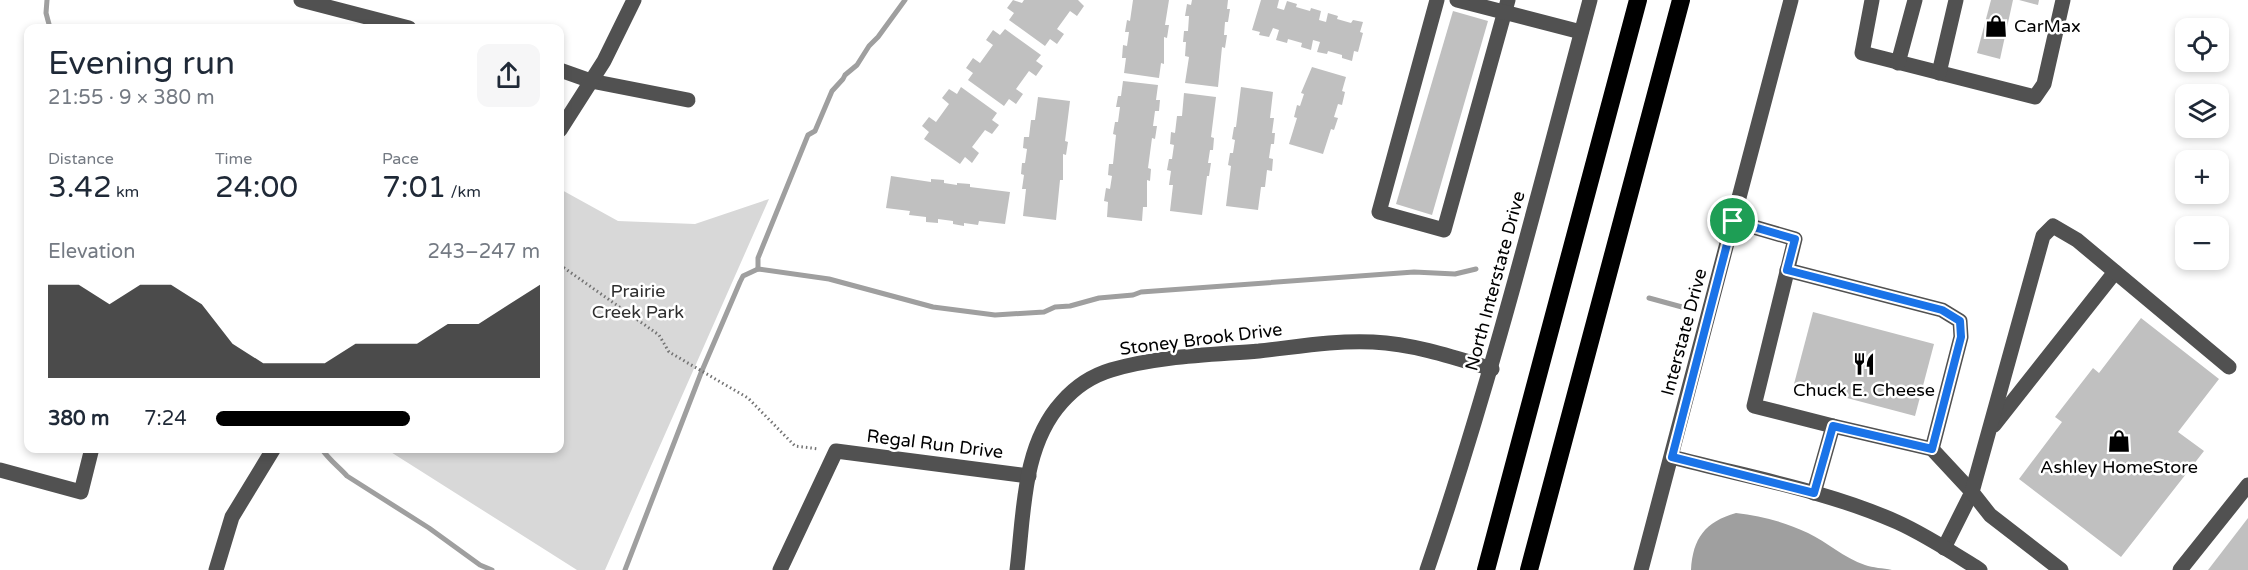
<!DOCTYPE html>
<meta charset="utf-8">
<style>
:root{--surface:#fff;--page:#f6f6f7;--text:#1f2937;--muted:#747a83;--accent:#000}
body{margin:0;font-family:"Varela Round",sans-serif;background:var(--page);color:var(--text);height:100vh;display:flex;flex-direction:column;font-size:22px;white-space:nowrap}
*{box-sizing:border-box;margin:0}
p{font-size:20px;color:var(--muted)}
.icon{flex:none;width:33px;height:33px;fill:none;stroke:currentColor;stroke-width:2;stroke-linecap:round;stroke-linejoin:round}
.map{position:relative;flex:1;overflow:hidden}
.panel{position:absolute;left:24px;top:24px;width:540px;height:429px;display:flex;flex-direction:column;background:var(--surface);border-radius:12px;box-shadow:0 3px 9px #0003}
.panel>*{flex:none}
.fabs{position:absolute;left:2175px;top:18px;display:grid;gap:12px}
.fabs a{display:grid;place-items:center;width:54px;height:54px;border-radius:12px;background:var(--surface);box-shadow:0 3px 9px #0003;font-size:30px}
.pin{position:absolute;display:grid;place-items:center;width:51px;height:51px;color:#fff;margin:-26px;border:3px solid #fff;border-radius:50%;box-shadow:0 2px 6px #0007}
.round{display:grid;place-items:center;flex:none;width:63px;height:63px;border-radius:12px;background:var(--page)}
.overview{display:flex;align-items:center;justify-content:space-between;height:102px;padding:0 24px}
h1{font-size:33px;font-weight:600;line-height:45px}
.stats{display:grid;grid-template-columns:repeat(3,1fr);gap:9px;height:102px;padding:6px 24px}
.stats div{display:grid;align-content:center}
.stats b{font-size:30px;font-weight:600}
.stats small{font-size:16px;font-weight:400}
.stats p{font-size:16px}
.chart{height:168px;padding:12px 24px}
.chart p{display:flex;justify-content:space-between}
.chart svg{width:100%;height:108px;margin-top:6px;fill:var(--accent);opacity:.7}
ul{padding:0 24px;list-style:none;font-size:20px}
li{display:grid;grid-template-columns:96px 72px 1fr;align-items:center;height:45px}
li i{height:15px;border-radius:8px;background:var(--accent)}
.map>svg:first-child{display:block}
.green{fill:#d8d8d8}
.water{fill:#9f9f9f}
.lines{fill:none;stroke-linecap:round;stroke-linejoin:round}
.stream{stroke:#9f9f9f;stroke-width:5}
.building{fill:#c0c0c0}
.path{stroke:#737373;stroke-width:3;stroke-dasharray:1.5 3;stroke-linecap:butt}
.minor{stroke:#515151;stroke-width:15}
.highway{stroke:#000;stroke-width:18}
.route-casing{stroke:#fff;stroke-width:12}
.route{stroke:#1a73e8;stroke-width:8}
.labels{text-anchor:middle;stroke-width:5;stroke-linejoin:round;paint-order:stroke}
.poi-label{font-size:18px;fill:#000;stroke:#fff}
.street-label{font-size:18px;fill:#000;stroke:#fff}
.park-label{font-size:18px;fill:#2f2f2f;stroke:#fff}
</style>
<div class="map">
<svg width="2248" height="570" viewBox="0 0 2248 570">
<rect width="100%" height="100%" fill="#fff"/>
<!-- green -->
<polygon class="green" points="560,189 618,221 695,224 769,199 605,570 577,570 386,449 560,448"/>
<!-- water -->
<path class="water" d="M1736 513C1761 516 1785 522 1808 533 1827 542 1844 558 1865 565 1873 568 1883 568 1892 570H1691C1693 538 1705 522 1736 513Z"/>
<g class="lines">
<!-- stream -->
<g class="stream">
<polyline points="47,0 46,13 50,28"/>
<polyline points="758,269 758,258 808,135 815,131 832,91 843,79 845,75 857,65 869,46 878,37 905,0"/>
<polyline points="1649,298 1693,310"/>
<path d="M321 448C330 461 338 466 347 476L429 528 480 565 492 570"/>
<polyline points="625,570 701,373 740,282 743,276 758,269 829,279 933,307 995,315 1044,312 1055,307 1070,306 1099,298 1133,295 1141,292 1414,272 1455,274 1476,269"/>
</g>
</g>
<!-- building -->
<g class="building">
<polygon points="1013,0 1022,3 1024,0 1078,0 1084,6 1077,16 1070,11 1057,29 1064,34 1057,44 1050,39 1045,46 1009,20 1014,13 1007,8"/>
<polygon points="1133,0 1169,0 1165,25 1169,25 1167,38 1164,37 1164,64 1161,63 1159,78 1124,73 1126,58 1122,58 1123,45 1127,46 1129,32 1125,32 1127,20 1130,21"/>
<polygon points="1192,0 1228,0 1227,9 1230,9 1228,22 1225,22 1224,35 1227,35 1225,48 1222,47 1218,87 1185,83 1189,57 1185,56 1186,42 1183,42 1184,31 1188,31 1189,16 1185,16 1187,4 1191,5"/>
<polygon points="1261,0 1279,0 1277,8 1284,10 1287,1 1297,4 1296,7 1310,11 1311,8 1321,11 1319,20 1326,22 1328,13 1338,16 1337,19 1351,23 1353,20 1363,22 1360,32 1363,33 1358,52 1354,51 1352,61 1342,58 1342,55 1328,51 1327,54 1317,52 1320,42 1313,40 1311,50 1301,47 1302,43 1288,39 1287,43 1276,40 1279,30 1273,28 1269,37 1259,35 1260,32 1252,30"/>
<polygon points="1991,0 2013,0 2000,59 1977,53"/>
<polygon points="2019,0 2039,0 2038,5"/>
<polygon points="1453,11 1488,21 1432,215 1396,204"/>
<polygon points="1005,29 1041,55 1036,61 1043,66 1036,76 1029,71 1016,89 1023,94 1016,104 1009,99 1004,106 968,80 973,73 966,68 973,58 980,63 993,45 986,40 993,30 1000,35"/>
<polygon points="1312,67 1346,77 1342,91 1345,92 1342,105 1338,104 1334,117 1338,118 1334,130 1331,129 1323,154 1289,144 1297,118 1294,117 1297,105 1300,106 1304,94 1301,93"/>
<polygon points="1123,81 1158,85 1156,100 1160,100 1159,111 1155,111 1153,126 1157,126 1155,139 1152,138 1148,168 1151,169 1150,181 1147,180 1147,207 1143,207 1142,221 1107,217 1108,202 1104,201 1106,188 1110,189 1112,176 1108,175 1109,164 1113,164 1116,135 1113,134 1115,122 1118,122 1120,107 1116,107 1118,96 1121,96"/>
<polygon points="961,87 997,113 992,120 999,125 992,134 985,130 972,147 979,153 972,163 965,157 960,164 924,139 929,132 922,126 929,117 936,122 949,104 942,98 949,89 957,94"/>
<polygon points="1241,87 1273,92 1270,118 1274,118 1272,133 1275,133 1274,144 1271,144 1269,158 1273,159 1272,171 1267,170 1265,187 1261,187 1258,210 1226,206 1231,166 1228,165 1230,153 1233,153 1235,140 1232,139 1234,127 1236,127"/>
<polygon points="1184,93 1216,97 1211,137 1214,138 1213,150 1210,150 1208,163 1211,163 1209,176 1207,176 1202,215 1170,211 1173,185 1169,185 1171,171 1167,170 1169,159 1172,159 1174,145 1170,144 1171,132 1175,133 1177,116 1182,116"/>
<polygon points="1038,97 1070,101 1065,141 1068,142 1066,155 1063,154 1063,180 1060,180 1056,220 1023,216 1026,189 1022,189 1024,175 1021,174 1022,163 1025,163 1027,149 1023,148 1024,137 1029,137 1031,120 1035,120"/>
<polygon points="891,176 931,182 931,179 944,180 944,183 957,185 957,183 970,184 970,187 1010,192 1005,224 979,221 978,225 964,223 964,226 953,224 953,221 938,219 938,223 926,222 926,217 909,215 910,211 886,208"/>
<polygon points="1813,312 1934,344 1915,416 1794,384"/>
<polygon points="2141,318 2219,379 2178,432 2204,451 2121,557 2019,479 2062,422 2055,417 2093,368 2099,373"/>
<polygon points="2248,518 2248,570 2208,570"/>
</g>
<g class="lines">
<!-- path -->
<polyline class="path" points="560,265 659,335 669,352 748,398 795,446 819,449"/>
<!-- minor -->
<g class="minor">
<polyline points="301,0 409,28"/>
<polyline points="1437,0 1379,212 1444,230 1508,0"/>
<polyline points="1457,0 1581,32"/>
<polyline points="1872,0 1862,53 2035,97 2044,84 2063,0"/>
<polyline points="1898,63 1915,0"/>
<polyline points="560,70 591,81 688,100"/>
<polyline points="1939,73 1956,0"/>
<polyline points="560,130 604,61 634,0"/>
<polyline points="1733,221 1795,239 1754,406 1833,426 1814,493"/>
<polyline points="1787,270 1942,310 1960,321 1961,337 1932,449"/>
<polyline points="1994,425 2115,272"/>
<polyline points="1833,426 1932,449 1972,492 1944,548"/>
<path d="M1672 457C1747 477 1825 490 1897 522 1926 535 1953 553 1980 570"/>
<polyline points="0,470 81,492 92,448"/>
<polyline points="216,570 232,517 274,448"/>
<polyline points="780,570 836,451 1029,476"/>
<path d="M1017 570C1024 514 1022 446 1062 402 1076 386 1091 376 1111 370 1158 356 1210 355 1259 351 1296 347 1335 340 1373 342 1414 344 1453 357 1492 369"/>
<path d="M1427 570C1491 383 1539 191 1590 0"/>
<polyline points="1641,570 1791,0"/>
<polyline points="2061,570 1990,515 1972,492 2043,236 2053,226 2077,240 2229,367"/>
<polyline points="2180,570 2248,485"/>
</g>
<!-- highway -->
<g class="highway">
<polyline points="1486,570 1638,0"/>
<polyline points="1529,570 1681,0"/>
</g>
</g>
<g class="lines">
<!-- route casing -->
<g class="route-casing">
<polygon id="route" points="1733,221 1795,239 1787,270 1942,310 1960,321 1961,337 1932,449 1833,426 1814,493 1672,457"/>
</g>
<!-- route -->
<use href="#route" class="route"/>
</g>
<!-- icons -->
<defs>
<g id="shop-bare" transform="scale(1.8)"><path d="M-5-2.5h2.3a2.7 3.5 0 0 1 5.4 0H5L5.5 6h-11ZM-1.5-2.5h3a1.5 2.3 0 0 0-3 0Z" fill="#000" stroke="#fff" stroke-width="2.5" paint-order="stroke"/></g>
<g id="restaurant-bare" transform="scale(1.8)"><path d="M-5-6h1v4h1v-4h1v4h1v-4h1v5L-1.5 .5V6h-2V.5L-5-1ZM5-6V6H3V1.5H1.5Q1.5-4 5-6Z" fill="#000" stroke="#fff" stroke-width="2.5" paint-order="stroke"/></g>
</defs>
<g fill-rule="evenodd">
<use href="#shop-bare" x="1996" y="26"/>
<use href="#restaurant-bare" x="1864" y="364"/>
<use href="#shop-bare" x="2119" y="441"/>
</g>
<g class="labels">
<!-- poi labels -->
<g class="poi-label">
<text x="2014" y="32" text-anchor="start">CarMax</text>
<text x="1864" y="396">Chuck E. Cheese</text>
<text x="2119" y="473">Ashley HomeStore</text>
</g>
<!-- street labels -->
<g class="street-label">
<text transform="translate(1495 281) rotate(-75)" y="6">North Interstate Drive</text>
<text transform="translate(1684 332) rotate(-75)" y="6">Interstate Drive</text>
<text transform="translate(1201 339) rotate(-7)" y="6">Stoney Brook Drive</text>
<text transform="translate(935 444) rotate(7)" y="6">Regal Run Drive</text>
</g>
<!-- park labels -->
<g class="park-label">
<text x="638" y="297">Prairie<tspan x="638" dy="21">Creek Park</tspan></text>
</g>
</g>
</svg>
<div class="fabs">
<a><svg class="icon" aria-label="locate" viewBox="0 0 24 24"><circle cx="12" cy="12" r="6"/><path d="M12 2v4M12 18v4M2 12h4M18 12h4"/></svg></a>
<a><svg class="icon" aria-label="layers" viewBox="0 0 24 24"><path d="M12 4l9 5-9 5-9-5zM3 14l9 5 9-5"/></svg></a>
<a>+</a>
<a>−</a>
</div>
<div class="pin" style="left:1733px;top:221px;background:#1e9e55"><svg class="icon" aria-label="arrive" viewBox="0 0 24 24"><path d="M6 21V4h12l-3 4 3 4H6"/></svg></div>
<section class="panel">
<div class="overview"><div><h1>Evening run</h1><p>21:55 · 9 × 380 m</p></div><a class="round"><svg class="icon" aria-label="share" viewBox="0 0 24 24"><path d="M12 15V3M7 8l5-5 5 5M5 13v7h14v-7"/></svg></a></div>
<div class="stats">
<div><p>Distance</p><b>3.42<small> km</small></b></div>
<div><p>Time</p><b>24:00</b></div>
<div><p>Pace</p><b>7:01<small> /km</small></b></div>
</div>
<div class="chart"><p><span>Elevation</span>243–247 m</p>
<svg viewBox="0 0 160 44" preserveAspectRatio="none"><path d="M0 44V6L10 6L20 14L30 6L40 6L50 14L60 30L70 38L80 38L90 38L100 30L110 30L120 30L130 22L140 22L150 14L160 6V44z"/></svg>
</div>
<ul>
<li><b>380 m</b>7:24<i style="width:60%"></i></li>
</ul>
</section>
</div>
